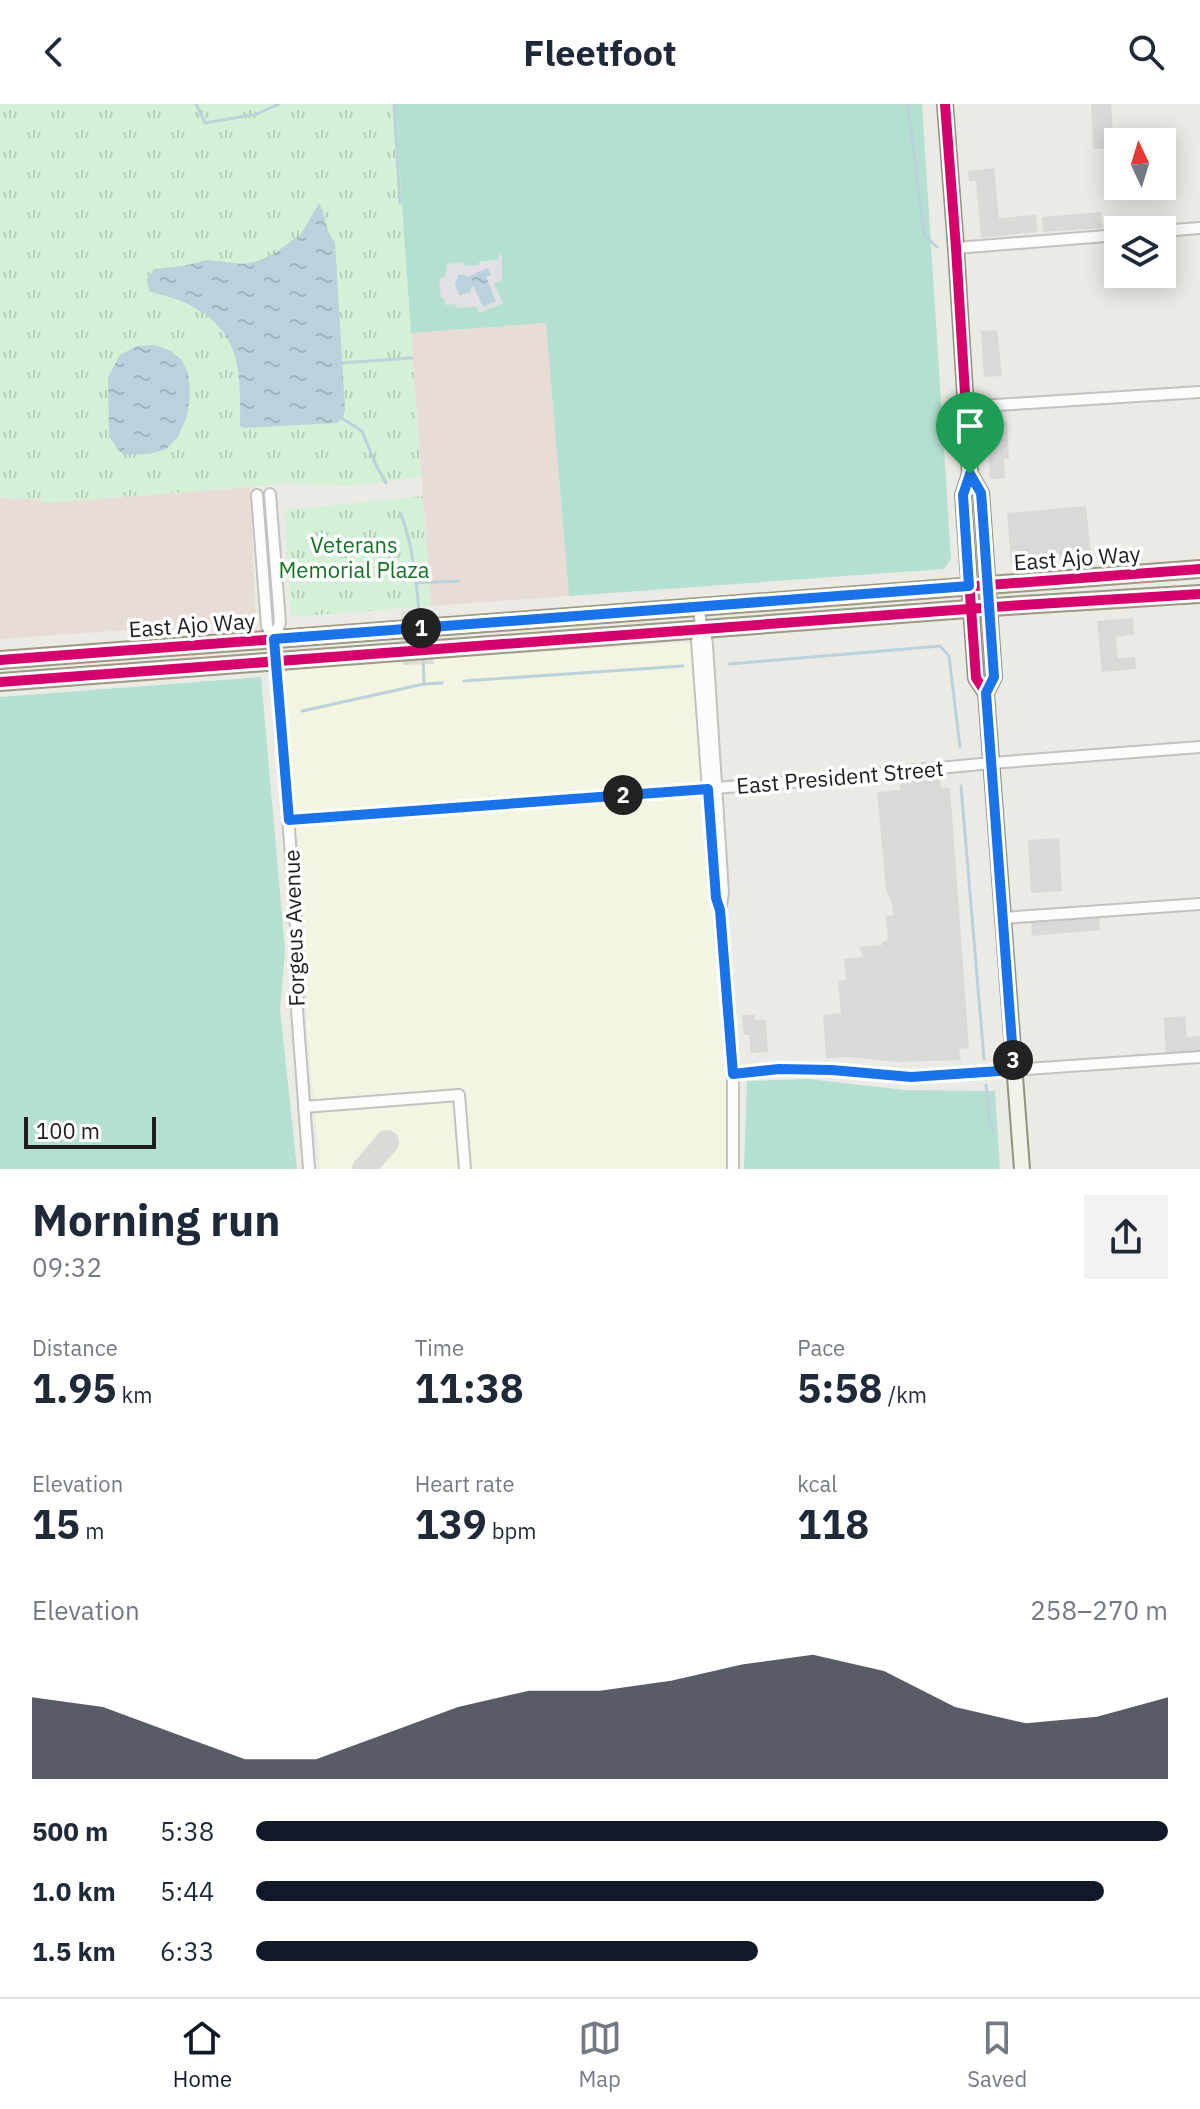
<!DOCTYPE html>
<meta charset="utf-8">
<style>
:root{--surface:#fff;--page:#f2f2f3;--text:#1f2937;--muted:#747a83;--line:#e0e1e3;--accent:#111827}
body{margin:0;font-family:"IBM Plex Sans",sans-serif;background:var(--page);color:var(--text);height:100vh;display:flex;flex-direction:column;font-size:30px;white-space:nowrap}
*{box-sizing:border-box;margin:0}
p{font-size:26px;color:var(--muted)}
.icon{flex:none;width:44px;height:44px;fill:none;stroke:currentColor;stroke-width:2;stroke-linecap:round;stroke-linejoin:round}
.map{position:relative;height:1065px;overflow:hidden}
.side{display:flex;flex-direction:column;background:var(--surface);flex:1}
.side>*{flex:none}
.needle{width:52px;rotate:356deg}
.tools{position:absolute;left:1104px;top:24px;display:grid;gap:16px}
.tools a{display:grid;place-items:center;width:72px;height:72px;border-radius:0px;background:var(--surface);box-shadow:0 4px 20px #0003;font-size:40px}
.scale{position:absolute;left:24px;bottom:20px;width:132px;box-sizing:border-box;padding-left:8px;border:4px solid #1d1d1d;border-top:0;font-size:22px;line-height:28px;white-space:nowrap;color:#1d1d1d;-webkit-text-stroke:6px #fff;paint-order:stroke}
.pin{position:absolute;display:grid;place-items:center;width:68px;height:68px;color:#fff;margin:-82px -34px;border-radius:50% 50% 50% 0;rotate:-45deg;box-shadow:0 0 8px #0007}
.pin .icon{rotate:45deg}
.km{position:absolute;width:40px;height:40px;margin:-20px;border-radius:50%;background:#222;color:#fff;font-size:22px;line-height:40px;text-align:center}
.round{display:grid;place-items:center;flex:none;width:84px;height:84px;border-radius:0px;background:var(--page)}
.overview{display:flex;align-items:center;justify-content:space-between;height:136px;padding:0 32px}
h1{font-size:44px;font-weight:800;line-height:60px}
.metrics{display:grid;grid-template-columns:repeat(3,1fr);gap:12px;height:136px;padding:8px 32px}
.metrics div{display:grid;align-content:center}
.metrics b{font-size:40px;font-weight:800}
.metrics small{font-size:22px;font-weight:400}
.metrics p{font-size:22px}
.chart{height:224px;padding:16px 32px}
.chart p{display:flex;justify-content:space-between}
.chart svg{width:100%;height:144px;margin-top:8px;fill:var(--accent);opacity:.7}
ul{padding:0 32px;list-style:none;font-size:26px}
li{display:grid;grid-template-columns:128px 96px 1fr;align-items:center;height:60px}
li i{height:20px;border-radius:10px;background:var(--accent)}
header{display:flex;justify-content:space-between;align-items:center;height:104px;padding:0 32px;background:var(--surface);font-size:36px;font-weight:800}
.tabs{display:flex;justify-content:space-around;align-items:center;height:112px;border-top:2px solid var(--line);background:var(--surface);font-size:22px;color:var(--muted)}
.tabs a{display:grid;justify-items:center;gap:4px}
.tabs .selected{color:var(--accent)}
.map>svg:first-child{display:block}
.residential{fill:#dad9d7}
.commercial{fill:#e8dcd7}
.education{fill:#f3f4e1}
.park{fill:url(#park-tufts)}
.pitch{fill:#b3e0d1}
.plaza{fill:#e1e0e4}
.water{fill:url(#water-ripples)}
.pier{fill:#dcdcd9}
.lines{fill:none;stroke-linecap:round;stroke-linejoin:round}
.stream{stroke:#bbd2dc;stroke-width:3}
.taxiway{stroke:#dadad7;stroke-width:24}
.street-casing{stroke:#c2c2c0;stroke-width:14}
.secondary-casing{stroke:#90937f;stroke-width:18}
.primary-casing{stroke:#9f9984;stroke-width:20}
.street{stroke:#fcfcfb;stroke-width:10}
.secondary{stroke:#f1f2ea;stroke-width:14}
.primary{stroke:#efece4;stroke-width:16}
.cycleway-casing{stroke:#fff;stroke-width:15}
.cycleway{stroke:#d6006c;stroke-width:10}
.route-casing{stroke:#fff;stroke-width:16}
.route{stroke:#1a73e8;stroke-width:10}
.labels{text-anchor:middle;stroke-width:7;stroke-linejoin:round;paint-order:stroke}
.park-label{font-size:22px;fill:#137325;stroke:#fff}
.street-label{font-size:22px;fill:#1d1d1d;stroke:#fff}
</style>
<header><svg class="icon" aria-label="back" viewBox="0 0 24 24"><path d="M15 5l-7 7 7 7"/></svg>Fleetfoot<svg class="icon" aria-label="search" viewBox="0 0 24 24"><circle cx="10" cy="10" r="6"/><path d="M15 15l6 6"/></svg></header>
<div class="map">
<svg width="1200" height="1065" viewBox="0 0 1200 1065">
<defs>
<pattern id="park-tufts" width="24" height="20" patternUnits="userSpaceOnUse" patternTransform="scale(2)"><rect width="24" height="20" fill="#d4f0d7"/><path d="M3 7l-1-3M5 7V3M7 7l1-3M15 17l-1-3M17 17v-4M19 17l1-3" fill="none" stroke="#b6cdb8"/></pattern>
<pattern id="water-ripples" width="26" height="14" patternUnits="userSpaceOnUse" patternTransform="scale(2)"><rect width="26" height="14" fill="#bbd2dc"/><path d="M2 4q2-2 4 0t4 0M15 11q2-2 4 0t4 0" fill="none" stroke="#a0b4bc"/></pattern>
</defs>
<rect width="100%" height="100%" fill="#ebeae5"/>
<!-- residential -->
<g class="residential">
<polygon points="1091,0 1111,0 1114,44 1093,45"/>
<polygon points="994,64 999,114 1036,111 1038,128 981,134 976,77 969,77 968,67"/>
<polygon points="1101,108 1103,124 1043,128 1042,113"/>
<polygon points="997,226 1002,272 984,273 981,227"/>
<polygon points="1007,317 1009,355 1004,355 1005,374 990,375 988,342 993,321 995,318"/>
<polygon points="1086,402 1091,451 1011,459 1007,409"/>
<polygon points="1133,514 1134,530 1116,533 1118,554 1135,553 1136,565 1102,568 1097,517"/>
<polygon points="940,675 941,684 950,684 969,944 959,945 961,956 897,958 851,953 826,954 823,911 841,909 838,877 846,876 844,855 864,853 859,843 882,841 882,838 888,836 886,812 893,811 892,800 886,785 877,688 900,686 900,678"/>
<polygon points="1059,734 1062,787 1031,789 1028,736"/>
<polygon points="1099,812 1100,826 1032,832 1031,818"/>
<polygon points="742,911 755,911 755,916 766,916 768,948 751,949 749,931 744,931"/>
<polygon points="1185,912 1187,933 1200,932 1200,952 1166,955 1164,914"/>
</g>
<!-- commercial -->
<g class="commercial">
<polygon points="546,219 569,492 431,502 411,229"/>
<polygon points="250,383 256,517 0,535 0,393 11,395 33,394 48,399"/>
</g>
<!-- education -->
<polygon class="education" points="691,538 729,976 727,1065 320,1065 306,918 308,873 284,565"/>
<!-- park -->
<g class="park">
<path d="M0 0H395L421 373 351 382 285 380 48 399C29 392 18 397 0 393Z"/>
<polygon points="423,392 431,502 291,513 284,406"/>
</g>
<!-- pitch -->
<g class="pitch">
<polygon points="395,0 922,0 951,455 944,465 569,492 546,219 411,229"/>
<polygon points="261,573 285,846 280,905 297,1065 0,1065 0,593"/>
<polygon points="809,975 904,986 995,987 1000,1065 744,1065 747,977"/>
</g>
<!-- plaza -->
<polygon class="plaza" points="499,151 502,151 502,176 494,180 503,199 480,209 477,203 456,204 455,200 445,201 444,194 441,194 439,174 445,173 447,160 464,158 465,162 479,161 479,158 499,155"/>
<!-- water -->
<g class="water">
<path d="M319 99C326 112 325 127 335 138L345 305 343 315 336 319 243 324 240 322C241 262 241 223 179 196 169 192 158 191 149 187L147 175 154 165 183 162 207 156 243 160 258 157 275 149 301 130Z"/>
<polygon points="488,164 491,171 486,173 496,197 483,203 473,181 470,188 459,191 455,181 458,171 466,171 467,173"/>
<polygon points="155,241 171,247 182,256 188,269 190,289 187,313 178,333 165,346 149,350 125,351 120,348 109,333 108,273 120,251 137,242"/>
</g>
<!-- pier -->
<polygon class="pier" points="431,505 434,560 403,561 401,507"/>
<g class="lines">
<!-- stream -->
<g class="stream">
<polyline points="196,0 205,19 257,10 279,0"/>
<polyline points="394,0 400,99"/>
<polyline points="908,0 924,131 937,143"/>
<polyline points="342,259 412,254"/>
<polyline points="343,315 362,327 376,361 386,379"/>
<path d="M401 410C414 445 417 483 420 520"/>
<polyline points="416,479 459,477"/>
<polyline points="423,552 424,580"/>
<polyline points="729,560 940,542 949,552 960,643"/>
<polyline points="464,577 683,562"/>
<polyline points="302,607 424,580 442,579"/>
<polyline points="961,682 984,955"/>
<polyline points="986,981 990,1021 994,1028"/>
</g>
<!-- taxiway -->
<polyline class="taxiway" points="364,1065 387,1038"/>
<!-- street casing -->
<g class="street-casing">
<g id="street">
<polyline points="1162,127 1200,124"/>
<polyline points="956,144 1118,131"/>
<polyline points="965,303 1200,288"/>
<polyline points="270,390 280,519 274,535"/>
<polyline points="257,391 267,522 274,535 278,572 299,865 297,906 309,1065"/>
<polyline points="699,503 701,525 706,534 707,541 723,789 720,806 733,970 733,1065"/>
<polyline points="701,525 697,537 716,794 718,801"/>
<polyline points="289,716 806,677 991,659 1200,643"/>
<polyline points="1003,814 1200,800"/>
<polyline points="733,970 779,965 832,966 911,973 1200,953"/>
<polyline points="304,1003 459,991 465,1065"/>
</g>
</g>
<!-- secondary casing -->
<g class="secondary-casing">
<g id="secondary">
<polyline points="945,0 956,144 970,370 963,391 976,574 986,589"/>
<polyline points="970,370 981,389 982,401 994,573 986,589 1022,1065"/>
</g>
</g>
<!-- primary casing -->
<g class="primary-casing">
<g id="primary">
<polyline points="0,556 1200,465"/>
<polyline points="0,578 1022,501 1200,490"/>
</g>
</g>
<!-- street -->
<use href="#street" class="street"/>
<!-- secondary -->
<use href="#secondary" class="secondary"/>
<!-- primary -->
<use href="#primary" class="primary"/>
<!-- cycleway casing -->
<g class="cycleway-casing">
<g id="cycleway">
<polyline points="945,0 956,144 970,370 963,391 976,574 986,589"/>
<polyline points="970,370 981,389 982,401 994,573 986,589"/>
<polyline points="0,556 1200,465"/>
<polyline points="0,578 1022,501 1200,490"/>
</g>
</g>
<!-- cycleway -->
<use href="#cycleway" class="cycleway"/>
</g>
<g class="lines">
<!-- route casing -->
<g class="route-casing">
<polygon id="route" points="970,370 981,389 982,401 994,573 986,589 1014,966 911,973 832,966 779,965 733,970 720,806 716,794 708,685 289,716 274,535 969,482 963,391"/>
</g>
<!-- route -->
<use href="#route" class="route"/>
</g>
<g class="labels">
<!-- park labels -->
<g class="park-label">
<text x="354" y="449">Veterans<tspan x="354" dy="25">Memorial Plaza</tspan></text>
</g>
<!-- street labels -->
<g class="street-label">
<text transform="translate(1077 454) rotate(-4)" y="8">East Ajo Way</text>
<text transform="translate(192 521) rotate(-4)" y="8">East Ajo Way</text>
<text transform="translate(840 673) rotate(-5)" y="8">East President Street</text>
<text transform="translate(294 824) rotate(-92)" y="8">Forgeus Avenue</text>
</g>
</g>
</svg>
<div class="tools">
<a><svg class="needle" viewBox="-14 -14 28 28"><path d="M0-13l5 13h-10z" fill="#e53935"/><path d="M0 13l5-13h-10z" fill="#747a83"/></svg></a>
<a><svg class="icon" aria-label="layers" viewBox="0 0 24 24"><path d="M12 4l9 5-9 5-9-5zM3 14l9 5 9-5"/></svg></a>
</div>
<div class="scale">100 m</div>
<div class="pin" style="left:970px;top:370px;background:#1e9e55"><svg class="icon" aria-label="arrive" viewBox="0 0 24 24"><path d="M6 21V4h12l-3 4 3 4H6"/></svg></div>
<b class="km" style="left:421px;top:524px">1</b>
<b class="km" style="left:623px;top:691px">2</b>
<b class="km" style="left:1013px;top:956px">3</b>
</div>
<section class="side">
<div class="overview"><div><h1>Morning run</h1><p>09:32</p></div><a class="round"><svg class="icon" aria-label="share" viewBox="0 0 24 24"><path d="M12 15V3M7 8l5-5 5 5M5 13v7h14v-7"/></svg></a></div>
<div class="metrics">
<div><p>Distance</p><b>1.95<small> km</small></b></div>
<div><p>Time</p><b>11:38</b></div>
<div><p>Pace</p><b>5:58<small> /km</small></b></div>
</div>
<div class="metrics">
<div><p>Elevation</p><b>15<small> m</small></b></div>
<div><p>Heart rate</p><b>139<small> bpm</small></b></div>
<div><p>kcal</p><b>118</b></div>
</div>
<div class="chart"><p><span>Elevation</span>258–270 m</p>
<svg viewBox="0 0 160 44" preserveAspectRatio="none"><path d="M0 44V19L10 22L20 30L30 38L40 38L50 30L60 22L70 17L80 17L90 14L100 9L110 6L120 11L130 22L140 27L150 25L160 19V44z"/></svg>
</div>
<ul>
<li><b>500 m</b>5:38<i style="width:100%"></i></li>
<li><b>1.0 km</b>5:44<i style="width:93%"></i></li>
<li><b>1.5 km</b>6:33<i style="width:55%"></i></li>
</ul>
</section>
<nav class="tabs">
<a class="selected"><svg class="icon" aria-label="home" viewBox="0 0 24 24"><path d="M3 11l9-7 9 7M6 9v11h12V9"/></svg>Home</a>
<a><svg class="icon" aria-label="map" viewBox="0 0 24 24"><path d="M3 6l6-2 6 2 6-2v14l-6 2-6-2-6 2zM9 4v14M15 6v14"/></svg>Map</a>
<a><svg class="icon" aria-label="saved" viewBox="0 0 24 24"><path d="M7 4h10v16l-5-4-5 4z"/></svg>Saved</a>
</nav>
